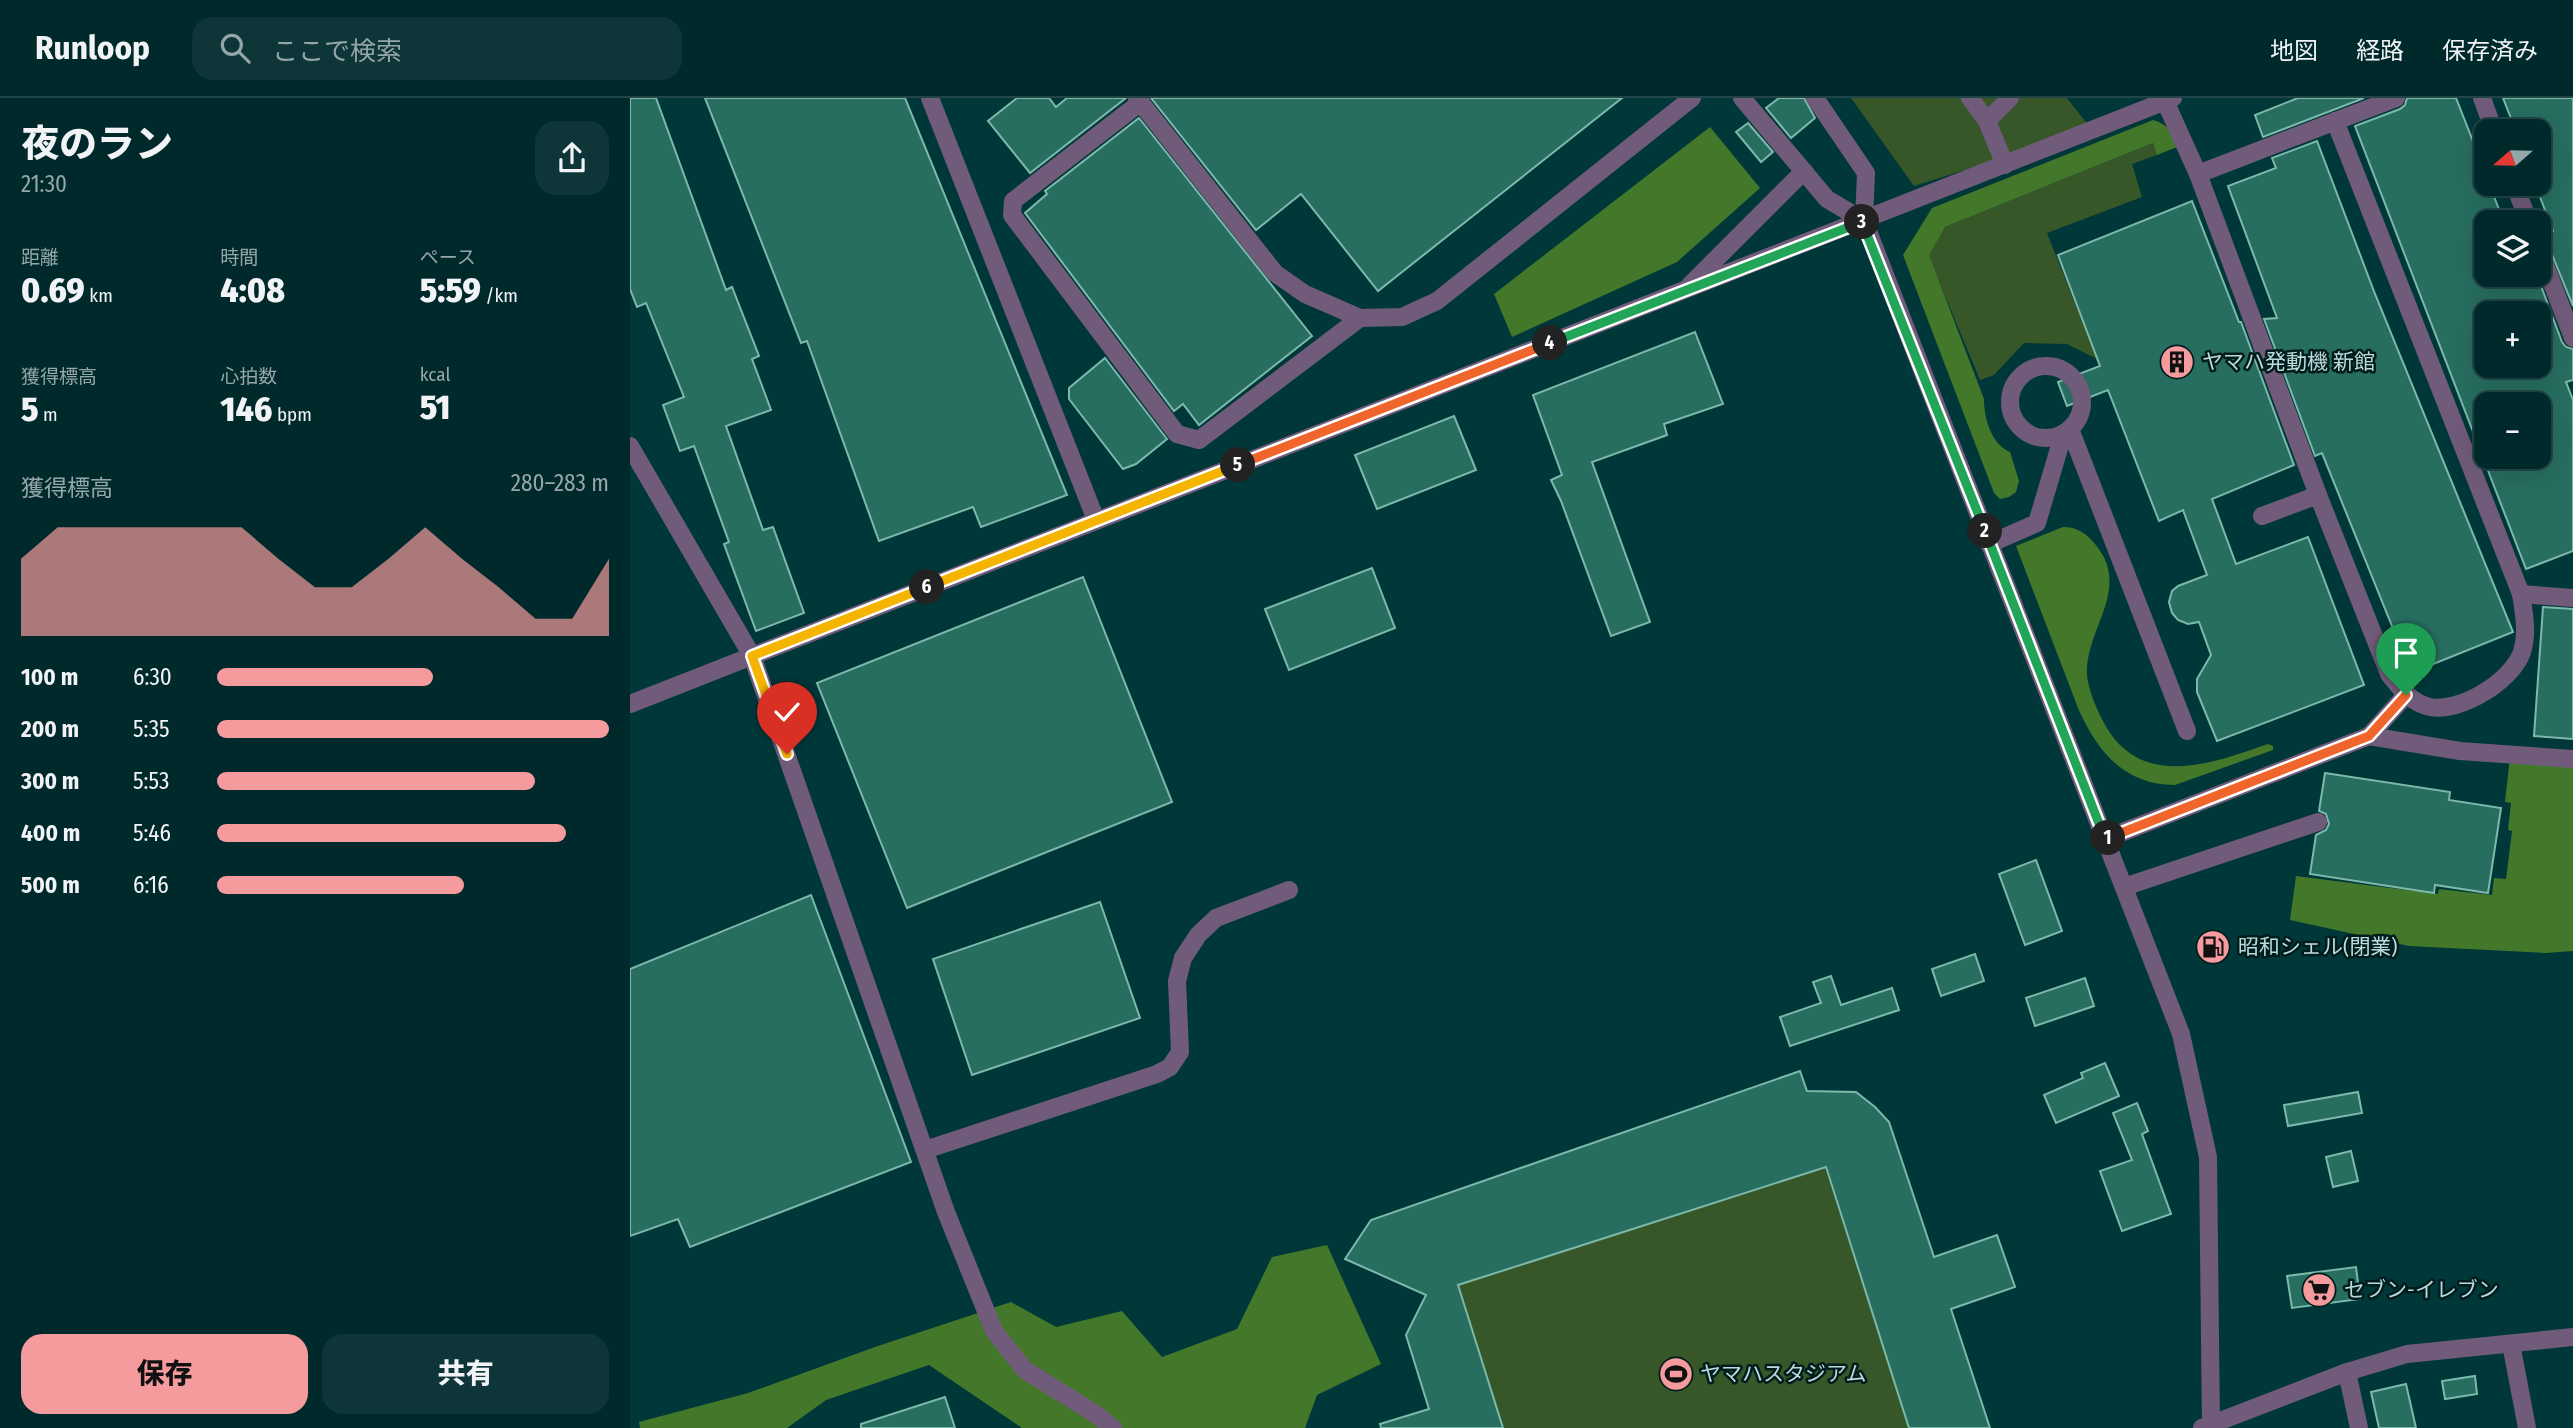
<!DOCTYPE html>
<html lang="ja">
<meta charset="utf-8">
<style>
:root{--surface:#00292b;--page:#0e3537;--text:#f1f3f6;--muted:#95a6a9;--line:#224547;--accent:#f59b9e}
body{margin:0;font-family:"Fira Sans Condensed","Noto Sans JP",sans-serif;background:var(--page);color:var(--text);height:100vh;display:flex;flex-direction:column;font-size:26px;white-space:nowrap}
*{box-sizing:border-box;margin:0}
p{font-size:23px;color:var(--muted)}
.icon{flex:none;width:38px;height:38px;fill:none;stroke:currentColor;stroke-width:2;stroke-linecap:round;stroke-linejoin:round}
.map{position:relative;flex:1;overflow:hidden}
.drawer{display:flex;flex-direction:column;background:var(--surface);width:630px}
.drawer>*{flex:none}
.needle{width:46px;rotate:250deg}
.controls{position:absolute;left:1844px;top:21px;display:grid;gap:14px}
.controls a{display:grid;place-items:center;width:77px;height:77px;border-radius:14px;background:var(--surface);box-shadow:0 7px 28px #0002,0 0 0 2px var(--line);font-size:35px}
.pin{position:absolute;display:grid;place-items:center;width:60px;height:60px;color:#fff;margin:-72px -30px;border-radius:50% 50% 50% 0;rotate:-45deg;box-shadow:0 0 7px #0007}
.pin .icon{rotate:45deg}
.km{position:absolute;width:35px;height:35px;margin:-18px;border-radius:50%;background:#222;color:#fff;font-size:19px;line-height:35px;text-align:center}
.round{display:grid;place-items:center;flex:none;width:74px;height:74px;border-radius:21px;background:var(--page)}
.head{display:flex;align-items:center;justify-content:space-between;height:119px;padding:0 21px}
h1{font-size:38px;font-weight:800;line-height:52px}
.metrics{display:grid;grid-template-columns:repeat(3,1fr);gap:10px;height:119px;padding:7px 21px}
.metrics div{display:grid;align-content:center}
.metrics b{font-size:35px;font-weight:800}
.metrics small{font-size:19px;font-weight:400}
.metrics p{font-size:19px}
.chart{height:196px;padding:14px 21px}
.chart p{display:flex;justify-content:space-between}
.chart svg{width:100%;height:126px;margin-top:7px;fill:var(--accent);opacity:.7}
.cta{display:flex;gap:14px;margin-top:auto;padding:14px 21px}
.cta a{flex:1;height:80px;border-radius:21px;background:var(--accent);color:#111;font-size:28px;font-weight:800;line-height:80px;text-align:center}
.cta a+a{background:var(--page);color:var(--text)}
ul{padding:0 21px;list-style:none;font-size:23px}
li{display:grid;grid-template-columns:112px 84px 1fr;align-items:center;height:52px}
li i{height:18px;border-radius:9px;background:var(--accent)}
header{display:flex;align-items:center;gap:42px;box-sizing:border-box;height:98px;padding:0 35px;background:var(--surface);border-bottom:2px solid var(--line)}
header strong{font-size:33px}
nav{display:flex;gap:38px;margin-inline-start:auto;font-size:24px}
.search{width:490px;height:63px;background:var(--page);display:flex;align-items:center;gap:18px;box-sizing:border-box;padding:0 24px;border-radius:21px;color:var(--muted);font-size:26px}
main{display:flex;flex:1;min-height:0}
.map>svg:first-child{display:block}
.green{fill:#375729}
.forest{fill:#43782a}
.building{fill:#276e60;stroke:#7cb9aa;stroke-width:2;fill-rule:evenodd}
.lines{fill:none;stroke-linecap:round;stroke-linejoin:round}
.minor{stroke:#715b7a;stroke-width:18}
.split-1-casing{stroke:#fff;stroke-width:14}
.split-2-casing{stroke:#fff;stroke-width:14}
.split-3-casing{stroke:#fff;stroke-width:14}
.split-4-casing{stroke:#fff;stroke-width:14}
.split-5-casing{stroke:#fff;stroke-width:14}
.split-6-casing{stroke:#fff;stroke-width:14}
.split-7-casing{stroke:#fff;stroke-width:14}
.split-1{stroke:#f0652b;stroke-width:9}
.split-2{stroke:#22a559;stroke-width:9}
.split-3{stroke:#22a559;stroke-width:9}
.split-4{stroke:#22a559;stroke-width:9}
.split-5{stroke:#f0652b;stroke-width:9}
.split-6{stroke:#f5b400;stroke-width:9}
.split-7{stroke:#f5b400;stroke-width:9}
.labels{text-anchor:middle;stroke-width:5;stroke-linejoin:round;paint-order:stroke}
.poi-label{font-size:21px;fill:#bbdadb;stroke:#011c1d;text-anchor:start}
</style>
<header>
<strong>Runloop</strong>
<div class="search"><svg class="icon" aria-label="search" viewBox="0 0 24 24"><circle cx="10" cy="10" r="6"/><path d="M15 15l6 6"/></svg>ここで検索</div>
<nav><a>地図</a><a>経路</a><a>保存済み</a></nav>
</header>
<main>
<section class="drawer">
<div class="head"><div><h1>夜のラン</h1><p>21:30</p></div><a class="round"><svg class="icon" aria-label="share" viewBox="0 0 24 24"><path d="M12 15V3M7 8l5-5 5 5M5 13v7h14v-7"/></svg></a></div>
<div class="metrics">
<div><p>距離</p><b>0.69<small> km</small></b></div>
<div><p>時間</p><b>4:08</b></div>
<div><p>ペース</p><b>5:59<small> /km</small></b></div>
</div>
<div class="metrics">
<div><p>獲得標高</p><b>5<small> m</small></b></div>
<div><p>心拍数</p><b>146<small> bpm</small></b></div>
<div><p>kcal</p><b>51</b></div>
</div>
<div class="chart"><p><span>獲得標高</span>280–283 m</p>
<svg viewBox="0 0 160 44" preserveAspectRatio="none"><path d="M0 44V17L10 6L20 6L30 6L40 6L50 6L60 6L70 17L80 27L90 27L100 17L110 6L120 17L130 27L140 38L150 38L160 17V44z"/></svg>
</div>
<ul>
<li><b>100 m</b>6:30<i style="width:55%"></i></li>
<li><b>200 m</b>5:35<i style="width:100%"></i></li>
<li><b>300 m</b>5:53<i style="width:81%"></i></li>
<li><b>400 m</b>5:46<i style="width:89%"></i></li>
<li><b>500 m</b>6:16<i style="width:63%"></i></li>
</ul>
<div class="cta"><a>保存</a><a>共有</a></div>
</section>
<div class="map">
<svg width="1943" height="1330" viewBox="0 0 1943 1330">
<rect width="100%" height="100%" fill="#003739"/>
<!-- green -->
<g class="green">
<polygon points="1221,0 1437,0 1462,32 1284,88"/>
<polygon points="1523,45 1527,57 1502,66 1512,99 1417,135 1467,261 1437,246 1394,245 1364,277 1350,282 1298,157 1315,129"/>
<polygon points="1195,1070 1279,1330 873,1330 828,1187"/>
</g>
<!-- forest -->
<g class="forest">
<path d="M1523 22C1538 26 1543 35 1547 49L1527 57 1523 45 1315 129 1299 157 1354 301C1354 320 1361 346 1380 354L1389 383 1386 394 1379 399 1370 401 1364 395 1273 157 1302 110Z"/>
<polygon points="1080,29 1130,90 1047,164 882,239 864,196"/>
<path d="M1433 429C1447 429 1456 435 1465 446 1503 491 1454 531 1457 578 1459 593 1466 610 1473 623 1509 693 1581 666 1638 646L1643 648V652L1545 687C1494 687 1467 653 1448 610L1386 448Z"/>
<polygon points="1880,659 1943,667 1943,853 1916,855 1779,848 1660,822 1666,778 1808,796 1809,791 1862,797 1864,780 1876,781 1882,733 1878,732 1881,705 1875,704"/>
<polygon points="697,1147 751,1266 687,1297 675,1330 392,1330 299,1267 196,1302 157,1330 10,1330 9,1324 118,1295 245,1249 381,1204 426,1229 492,1213 532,1259 607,1231 642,1159"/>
</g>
<!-- building -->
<g class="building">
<polygon points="0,0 26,0 96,192 102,189 129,258 122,261 141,312 96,328 133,432 143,429 174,515 126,533 94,446 99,444 64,348 50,353 33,307 54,299 16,205 7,209 0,191"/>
<polygon points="75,0 275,0 437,397 351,429 343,409 249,443 177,243 171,245"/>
<polygon points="387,0 419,0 426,9 437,0 496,0 400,75 358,23"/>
<polygon points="521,0 992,0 748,193 671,96 626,132"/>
<polygon points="1149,0 1174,0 1185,20 1161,40 1136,10"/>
<polygon points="1668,0 1734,0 1633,39 1625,17"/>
<path d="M1777 0H1826L1857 79V86H1859L1874 124H1857V177H1907L1932 244 1936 249 1943 251V282L1936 284 1943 302V453L1896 471 1725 28 1770 11 1775 7ZM1857 215H1909V268H1857ZM1857 306H1909V359H1857Z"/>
<polygon points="1873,0 1943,0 1943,208 1914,137 1923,133 1905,86 1909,86 1909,33 1886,33"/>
<polygon points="509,20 682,238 569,327 553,306 544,313 395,115 417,96 415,93"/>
<polygon points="1118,25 1143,54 1131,64 1106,34"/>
<polygon points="1687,43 1745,196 1883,534 1781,575 1692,355 1685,358 1634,221 1647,220 1598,88 1646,70 1642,60"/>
<polygon points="1562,103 1609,224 1611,224 1664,367 1582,401 1606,466 1678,439 1734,587 1587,643 1567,594 1567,581 1581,557 1569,524 1558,526 1548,522 1542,515 1539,504 1542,493 1548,488 1577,477 1553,412 1529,423 1478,292 1437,308 1428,284 1470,268 1428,157"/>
<polygon points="1065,234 1093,306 1034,326 1037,337 962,364 1020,524 981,538 931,403 921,382 932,377 903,297"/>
<polygon points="475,260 537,341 506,366 493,371 439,301 439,290"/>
<polygon points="824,318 846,372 747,411 725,357"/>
<polygon points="742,470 765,530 659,572 635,511"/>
<polygon points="453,479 542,704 277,810 187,585"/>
<polygon points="1913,509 1943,511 1943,641 1904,638"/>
<polygon points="1695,675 1820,694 1819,702 1871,710 1858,795 1805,787 1804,795 1680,776 1686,737 1696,732 1699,726 1696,716 1689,713"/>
<polygon points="1406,762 1432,833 1395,847 1369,776"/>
<polygon points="181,797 281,1064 60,1149 48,1121 0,1138 0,871"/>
<polygon points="470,804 510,920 342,977 303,861"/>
<polygon points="1345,856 1354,883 1311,898 1302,871"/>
<polygon points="1201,878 1211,907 1262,890 1269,912 1160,948 1150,919 1191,905 1183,884"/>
<polygon points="1455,880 1464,908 1405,928 1396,900"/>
<polygon points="1475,965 1489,998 1426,1025 1414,997 1453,980 1451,975"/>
<polygon points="1170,973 1177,993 1226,994 1245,1009 1259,1024 1304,1159 1367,1137 1385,1189 1321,1211 1360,1330 1279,1330 1196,1069 828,1187 873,1330 751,1330 750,1326 799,1311 776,1237 796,1197 715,1161 741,1122"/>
<polygon points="1728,994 1732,1015 1658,1028 1654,1007"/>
<polygon points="1507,1005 1518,1033 1512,1036 1541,1116 1492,1133 1470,1073 1502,1062 1483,1015"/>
<polygon points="1721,1053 1728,1083 1703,1089 1696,1059"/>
<polygon points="1726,1169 1730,1201 1662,1210 1657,1178"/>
<polygon points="1845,1278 1847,1296 1815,1301 1812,1283"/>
<polygon points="1776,1286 1786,1330 1749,1330 1741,1294"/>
<polygon points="315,1299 325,1330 231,1330 231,1326"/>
</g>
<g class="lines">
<!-- minor -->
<g class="minor">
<polyline points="300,0 466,422"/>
<polyline points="507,0 645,175 675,196 730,220 772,219 807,203 1062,0"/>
<polyline points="1112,0 1197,101 1234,123"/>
<polyline points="1185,0 1236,75 1234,123 1551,936 1578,1059 1581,1330"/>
<polyline points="1340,0 1357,23 1375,67"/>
<polyline points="1852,0 1864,33"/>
<polyline points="1535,3 1568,76 1766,0"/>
<polyline points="511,4 383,103 382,117 547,336 569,342 730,220"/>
<polyline points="1357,23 1380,0"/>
<polyline points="1705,23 1891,496"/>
<polyline points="1568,76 1688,397"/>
<polyline points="1884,86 1899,124"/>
<polyline points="1909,151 1943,240"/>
<polyline points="1060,187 1174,73"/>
<circle cx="1416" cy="304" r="36"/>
<polyline points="1440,331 1557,633"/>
<polyline points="0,348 122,558 316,1114 364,1233 395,1272 467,1317 483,1330"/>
<path d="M1632 418 1688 397 1759 576C1770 590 1781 605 1800 609 1830 615 1882 583 1892 554 1898 535 1894 516 1891 496L1943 500"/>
<polyline points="1359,446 1407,425 1433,337"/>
<polyline points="0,606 1543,0"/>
<polyline points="1739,638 1776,597"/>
<polyline points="1475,741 1739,638 1830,653 1943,661"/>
<polyline points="1494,789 1688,724"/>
<polyline points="295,1052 527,976 540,969 550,954 547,883 553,860 568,837 586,820 659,792"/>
<polyline points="1881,1246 1897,1330"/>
<polyline points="1717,1274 1729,1330"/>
<polyline points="1572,1330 1717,1274 1777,1256 1943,1239"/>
</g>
</g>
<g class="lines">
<!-- split-1 casing -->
<g class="split-1-casing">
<polyline id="split-1" points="1478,740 1739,638 1776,597"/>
</g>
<!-- split-2 casing -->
<g class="split-2-casing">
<polyline id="split-2" points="1355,433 1475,741 1478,740"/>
</g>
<!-- split-3 casing -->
<g class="split-3-casing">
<polyline id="split-3" points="1232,124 1355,433"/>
</g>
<!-- split-4 casing -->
<g class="split-4-casing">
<polyline id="split-4" points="920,245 1232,124"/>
</g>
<!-- split-5 casing -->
<g class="split-5-casing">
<polyline id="split-5" points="608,367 920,245"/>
</g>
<!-- split-6 casing -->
<g class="split-6-casing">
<polyline id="split-6" points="297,489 608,367"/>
</g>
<!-- split-7 casing -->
<g class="split-7-casing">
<polyline id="split-7" points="157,656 122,558 297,489"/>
</g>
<!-- split-1 -->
<use href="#split-1" class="split-1"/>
<!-- split-2 -->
<use href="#split-2" class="split-2"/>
<!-- split-3 -->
<use href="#split-3" class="split-3"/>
<!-- split-4 -->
<use href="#split-4" class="split-4"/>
<!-- split-5 -->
<use href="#split-5" class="split-5"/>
<!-- split-6 -->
<use href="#split-6" class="split-6"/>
<!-- split-7 -->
<use href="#split-7" class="split-7"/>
</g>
<!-- icons -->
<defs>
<g id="building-disc" transform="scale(1.75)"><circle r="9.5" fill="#f59b9e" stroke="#011c1d"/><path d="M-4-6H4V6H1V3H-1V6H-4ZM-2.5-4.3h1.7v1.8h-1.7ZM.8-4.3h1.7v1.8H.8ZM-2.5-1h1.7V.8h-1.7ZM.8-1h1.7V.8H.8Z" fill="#111"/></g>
<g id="fuel-disc" transform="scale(1.75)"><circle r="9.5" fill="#f59b9e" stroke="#011c1d"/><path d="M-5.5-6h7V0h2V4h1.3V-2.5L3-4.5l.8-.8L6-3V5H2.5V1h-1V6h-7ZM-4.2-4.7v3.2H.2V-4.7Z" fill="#111"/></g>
<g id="supermarket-disc" transform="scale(1.75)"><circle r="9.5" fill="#f59b9e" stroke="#011c1d"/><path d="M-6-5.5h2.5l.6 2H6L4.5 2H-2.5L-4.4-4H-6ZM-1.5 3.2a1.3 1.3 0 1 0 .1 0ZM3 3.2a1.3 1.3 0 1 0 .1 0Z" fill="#111"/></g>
<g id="stadium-disc" transform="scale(1.75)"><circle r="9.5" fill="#f59b9e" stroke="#011c1d"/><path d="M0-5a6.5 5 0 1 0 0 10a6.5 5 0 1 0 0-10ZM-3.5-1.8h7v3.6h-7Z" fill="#111"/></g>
</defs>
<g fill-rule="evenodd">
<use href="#building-disc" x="1547" y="264"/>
<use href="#fuel-disc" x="1583" y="849"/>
<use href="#supermarket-disc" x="1689" y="1192"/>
<use href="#stadium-disc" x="1046" y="1276"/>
</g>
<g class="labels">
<!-- poi labels -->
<g class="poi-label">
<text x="1572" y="271">ヤマハ発動機 新館</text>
<text x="1608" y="856">昭和シェル(閉業)</text>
<text x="1714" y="1199">セブン-イレブン</text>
<text x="1070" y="1283">ヤマハスタジアム</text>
</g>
</g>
</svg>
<div class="controls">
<a><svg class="needle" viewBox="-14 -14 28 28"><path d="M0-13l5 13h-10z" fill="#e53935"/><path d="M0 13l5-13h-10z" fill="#95a6a9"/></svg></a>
<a><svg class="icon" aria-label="layers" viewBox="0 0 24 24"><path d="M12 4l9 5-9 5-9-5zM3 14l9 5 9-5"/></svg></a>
<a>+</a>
<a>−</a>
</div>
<div class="pin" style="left:1776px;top:597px;background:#1e9e55"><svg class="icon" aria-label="arrive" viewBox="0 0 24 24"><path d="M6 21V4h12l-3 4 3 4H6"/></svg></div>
<div class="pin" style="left:157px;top:656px;background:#d93025"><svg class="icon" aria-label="check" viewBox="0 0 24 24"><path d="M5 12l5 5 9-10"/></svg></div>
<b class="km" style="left:1478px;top:740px">1</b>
<b class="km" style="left:1355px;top:433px">2</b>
<b class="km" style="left:1232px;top:124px">3</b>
<b class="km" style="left:920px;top:245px">4</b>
<b class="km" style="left:608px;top:367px">5</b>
<b class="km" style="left:297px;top:489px">6</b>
</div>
</main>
